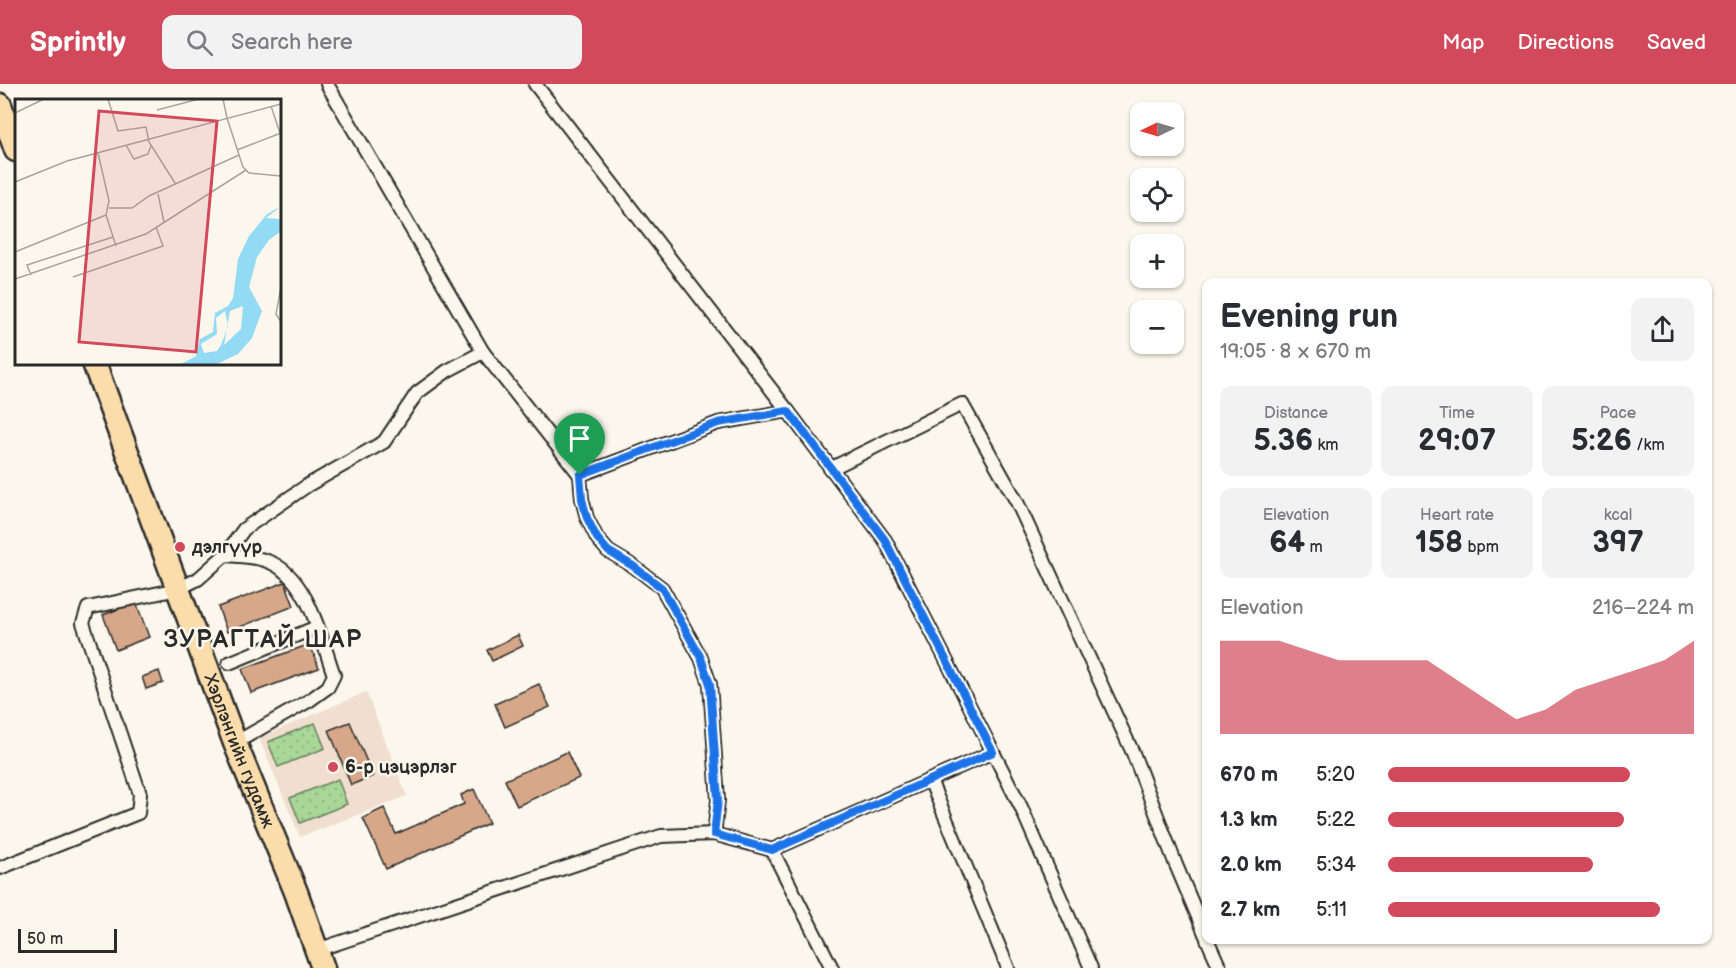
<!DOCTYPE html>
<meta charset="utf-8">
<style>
:root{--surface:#fff;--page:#f2f2f3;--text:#2b2b33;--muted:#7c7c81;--accent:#d1495b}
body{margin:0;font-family:"Balsamiq Sans",sans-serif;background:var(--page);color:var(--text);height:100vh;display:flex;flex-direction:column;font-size:22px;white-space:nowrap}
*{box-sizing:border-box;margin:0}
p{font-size:20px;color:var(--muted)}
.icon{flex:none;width:33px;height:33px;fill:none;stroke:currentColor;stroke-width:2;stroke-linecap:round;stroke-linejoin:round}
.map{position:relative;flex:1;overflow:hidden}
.panel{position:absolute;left:1202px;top:194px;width:510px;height:666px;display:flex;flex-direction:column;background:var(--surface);border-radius:12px;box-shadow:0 2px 4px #0004}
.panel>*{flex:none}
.needle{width:39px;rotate:265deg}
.tools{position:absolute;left:1130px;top:18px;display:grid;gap:12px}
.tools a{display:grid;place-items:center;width:54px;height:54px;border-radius:12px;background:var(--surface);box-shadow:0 2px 4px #0004;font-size:30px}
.scale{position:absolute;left:18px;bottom:15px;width:99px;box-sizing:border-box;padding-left:6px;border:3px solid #2b2b2b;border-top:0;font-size:16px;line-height:21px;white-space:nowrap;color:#2b2b2b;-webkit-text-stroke:4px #fbf7ec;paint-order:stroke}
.pin{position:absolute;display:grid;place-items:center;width:51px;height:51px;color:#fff;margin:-62px -26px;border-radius:50% 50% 50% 0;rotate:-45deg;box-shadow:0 0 6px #0007}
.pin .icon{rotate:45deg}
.round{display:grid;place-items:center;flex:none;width:63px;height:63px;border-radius:12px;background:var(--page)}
.headline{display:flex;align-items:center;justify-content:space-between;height:102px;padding:0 18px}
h1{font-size:33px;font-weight:700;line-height:45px}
.figures{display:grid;grid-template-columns:repeat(3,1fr);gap:9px;height:102px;padding:6px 18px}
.figures div{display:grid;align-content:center;border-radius:12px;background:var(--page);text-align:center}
.figures b{font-size:30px;font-weight:700}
.figures small{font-size:16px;font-weight:400}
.figures p{font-size:16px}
.chart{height:168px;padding:12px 18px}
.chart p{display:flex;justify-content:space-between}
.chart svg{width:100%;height:108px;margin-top:6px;fill:var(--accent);opacity:.7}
ul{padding:0 18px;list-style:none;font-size:20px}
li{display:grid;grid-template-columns:96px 72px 1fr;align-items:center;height:45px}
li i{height:15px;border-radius:8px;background:var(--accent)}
header{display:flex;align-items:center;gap:36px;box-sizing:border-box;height:84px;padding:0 30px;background:var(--accent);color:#fff}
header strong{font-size:28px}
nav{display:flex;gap:33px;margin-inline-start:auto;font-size:21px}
.search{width:420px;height:54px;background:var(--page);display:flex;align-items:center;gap:15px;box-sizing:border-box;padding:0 21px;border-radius:12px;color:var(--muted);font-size:22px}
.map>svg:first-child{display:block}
.built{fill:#f0dfce}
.park{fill:url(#park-dots);stroke:#6a8161;stroke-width:1.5}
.building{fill:#d6a788;stroke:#2b2b2b;stroke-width:1.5}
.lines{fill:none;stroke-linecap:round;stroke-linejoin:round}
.street-casing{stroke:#2b2b2b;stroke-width:16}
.highway-casing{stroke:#2b2b2b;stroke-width:27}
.street{stroke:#fbf7ec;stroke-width:12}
.highway{stroke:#faddab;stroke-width:22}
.route-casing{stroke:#fff;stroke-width:12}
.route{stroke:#1a73e8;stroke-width:8}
.poi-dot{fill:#d1495b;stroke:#fbf7ec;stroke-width:2}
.labels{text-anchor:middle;stroke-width:5;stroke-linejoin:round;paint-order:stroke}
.poi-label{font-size:18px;font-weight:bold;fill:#2b2b2b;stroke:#fbf7ec;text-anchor:start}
.street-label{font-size:18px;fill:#2b2b2b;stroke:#fbf7ec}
.district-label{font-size:24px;font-weight:bold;letter-spacing:1.5px;fill:#2b2b2b;stroke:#fbf7ec}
.inset-road{fill:none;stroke:#a8a59f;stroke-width:1.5}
.view{fill:#d1495b;fill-opacity:0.15;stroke:#d1495b;stroke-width:3}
.inset-edge{fill:none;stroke:#2b2b2b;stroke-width:3}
</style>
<header>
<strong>Sprintly</strong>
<div class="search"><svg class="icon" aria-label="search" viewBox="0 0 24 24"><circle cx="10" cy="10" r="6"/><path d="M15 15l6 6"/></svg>Search here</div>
<nav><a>Map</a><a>Directions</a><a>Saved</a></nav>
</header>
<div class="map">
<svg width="1736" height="884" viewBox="0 0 1736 884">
<defs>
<pattern id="park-dots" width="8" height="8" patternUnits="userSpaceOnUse" patternTransform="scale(1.5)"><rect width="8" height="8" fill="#a8d797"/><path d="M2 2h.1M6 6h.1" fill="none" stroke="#91b982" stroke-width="1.8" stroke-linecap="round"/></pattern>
</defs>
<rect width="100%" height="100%" fill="#fbf7ec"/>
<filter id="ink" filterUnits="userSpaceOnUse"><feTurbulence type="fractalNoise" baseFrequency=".0167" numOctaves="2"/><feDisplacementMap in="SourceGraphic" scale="12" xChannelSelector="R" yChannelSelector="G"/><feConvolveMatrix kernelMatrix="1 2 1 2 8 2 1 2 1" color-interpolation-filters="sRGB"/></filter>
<g filter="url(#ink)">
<!-- built -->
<polygon class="built" points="366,608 407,712 300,753 259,654"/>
<!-- park -->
<g class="park">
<polygon points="315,639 325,664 278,683 268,658"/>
<polygon points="338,695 347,720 300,739 290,714"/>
</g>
<!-- building -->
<g class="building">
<polygon points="285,498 294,522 227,548 218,523"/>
<polygon points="136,518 149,553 116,566 103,531"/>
<polygon points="518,551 523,562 492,577 487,566"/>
<polygon points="310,560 319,584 251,609 242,585"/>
<polygon points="159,587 163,599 146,605 142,593"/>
<polygon points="539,600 550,623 505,643 495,620"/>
<polygon points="350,638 373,692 351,701 329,646"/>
<polygon points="567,668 579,694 517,722 505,696"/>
<polygon points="474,705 489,739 386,785 363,734 384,724 396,750 464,720 461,711"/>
</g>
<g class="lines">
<!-- street casing -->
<g class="street-casing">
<g id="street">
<polyline points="327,0 483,268 580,391 582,415 587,434 597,454 608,467 633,482 662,504 701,574 710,600 718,716 714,750"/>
<polyline points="535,0 788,327 885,456 1021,723 1091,884"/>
<polyline points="830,385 962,320 1017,418 1133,669 1176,781 1206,852"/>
<polyline points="580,391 718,339 788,327"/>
<path d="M225 471C239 472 254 472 267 477 308 491 321 555 334 591L328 603 310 616 235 659"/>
<polyline points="229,579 317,543"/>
<polyline points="930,696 1008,884"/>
<polyline points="772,766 832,884"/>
<polyline points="0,784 138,729 140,710 83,539 88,524 178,505 198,495 225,471 244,445 308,401 384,358 417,309 447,287 483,268"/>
<polyline points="1207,855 1220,884"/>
<polyline points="317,866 661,752 714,750 772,766 993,668"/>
</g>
</g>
<!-- highway casing -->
<g class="highway-casing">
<g id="highway">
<polyline points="0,21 16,66"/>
<path id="s1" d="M94 279 235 659 296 808 323 884"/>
</g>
</g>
<!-- street -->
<use href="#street" class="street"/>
<!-- highway -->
<use href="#highway" class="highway"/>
</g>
</g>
<g class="lines" filter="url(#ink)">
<!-- route casing -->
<g class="route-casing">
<polygon id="route" points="788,327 885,456 993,668 772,766 714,750 718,716 710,600 701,574 662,504 633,482 608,467 597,454 587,434 582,415 580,391 718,339"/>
</g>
<!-- route -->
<use href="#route" class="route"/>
</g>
<!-- markers -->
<g class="poi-dot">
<circle cx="180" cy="463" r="6"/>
<circle cx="333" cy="683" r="6"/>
</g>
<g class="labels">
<!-- poi labels -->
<g class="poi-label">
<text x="192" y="469">дэлгүүр</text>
<text x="345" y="689">6-р цэцэрлэг</text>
</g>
<!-- street labels -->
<g class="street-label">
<text dy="6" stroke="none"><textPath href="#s1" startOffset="414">Хэрлэнгийн гудамж</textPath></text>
</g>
<!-- district labels -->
<g class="district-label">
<text x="263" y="563">ЗУРАГТАЙ ШАР</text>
</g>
</g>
<!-- overview -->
<g transform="translate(15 15)">
<rect width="266" height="266" fill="#fbf7ec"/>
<path d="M265 108 251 119 265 120V133L254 141 242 158 234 188 247 212 237 239 223 255 202 265H166L181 257 185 240 198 233 200 214 213 207 218 199 223 160 234 137 252 115ZM228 207 226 230 209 246 215 212ZM210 212 213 227 206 246 202 252 189 254 186 245 202 235 201 219Z" fill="#93daf5" fill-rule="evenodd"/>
<path class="inset-road" d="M93 0 103 32 131 28 134 43 160 84M208 0 212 19M256 7 266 37M142 11 184 0M0 14 29 0M212 19 228 68 234 74 266 77M111 46 119 60 133 55 136 47M222 51 266 34M83 54 94 102 91 116 101 147M0 83 52 62 266 5M143 95 149 123M94 109H117L134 97 224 56M0 153 91 116M16 176 12 166 98 138M58 178 148 147 141 128M0 180 131 135 231 71M266 188 261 215 266 223"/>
<path class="view" d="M84 12 202 22 181 253 64 243Z"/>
<rect width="266" height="266" class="inset-edge"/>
</g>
</svg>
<div class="tools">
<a><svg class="needle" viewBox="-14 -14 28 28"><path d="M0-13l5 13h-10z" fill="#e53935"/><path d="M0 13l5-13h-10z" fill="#7c7c81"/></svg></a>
<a><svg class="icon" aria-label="locate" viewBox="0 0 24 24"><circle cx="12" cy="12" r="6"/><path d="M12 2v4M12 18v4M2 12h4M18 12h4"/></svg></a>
<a>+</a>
<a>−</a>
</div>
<div class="scale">50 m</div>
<div class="pin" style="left:580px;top:391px;background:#1e9e55"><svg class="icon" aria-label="arrive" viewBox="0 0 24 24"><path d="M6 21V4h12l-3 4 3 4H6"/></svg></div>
<section class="panel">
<div class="headline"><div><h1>Evening run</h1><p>19:05 · 8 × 670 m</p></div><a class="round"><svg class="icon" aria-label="share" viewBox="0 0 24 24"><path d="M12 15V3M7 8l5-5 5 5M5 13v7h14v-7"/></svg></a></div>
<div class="figures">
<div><p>Distance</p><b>5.36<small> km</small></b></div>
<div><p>Time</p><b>29:07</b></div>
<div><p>Pace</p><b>5:26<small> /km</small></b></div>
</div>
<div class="figures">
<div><p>Elevation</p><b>64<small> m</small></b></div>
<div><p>Heart rate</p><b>158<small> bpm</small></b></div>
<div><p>kcal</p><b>397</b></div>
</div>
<div class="chart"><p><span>Elevation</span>216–224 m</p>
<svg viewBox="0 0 160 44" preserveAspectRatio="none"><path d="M0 44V6L10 6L20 6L30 10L40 14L50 14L60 14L70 14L80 22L90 30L100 38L110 34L120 26L130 22L140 18L150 14L160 6V44z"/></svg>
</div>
<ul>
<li><b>670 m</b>5:20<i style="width:79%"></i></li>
<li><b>1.3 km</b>5:22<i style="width:77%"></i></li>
<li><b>2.0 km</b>5:34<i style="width:67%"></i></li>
<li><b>2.7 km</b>5:11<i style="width:89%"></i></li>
</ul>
</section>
</div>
